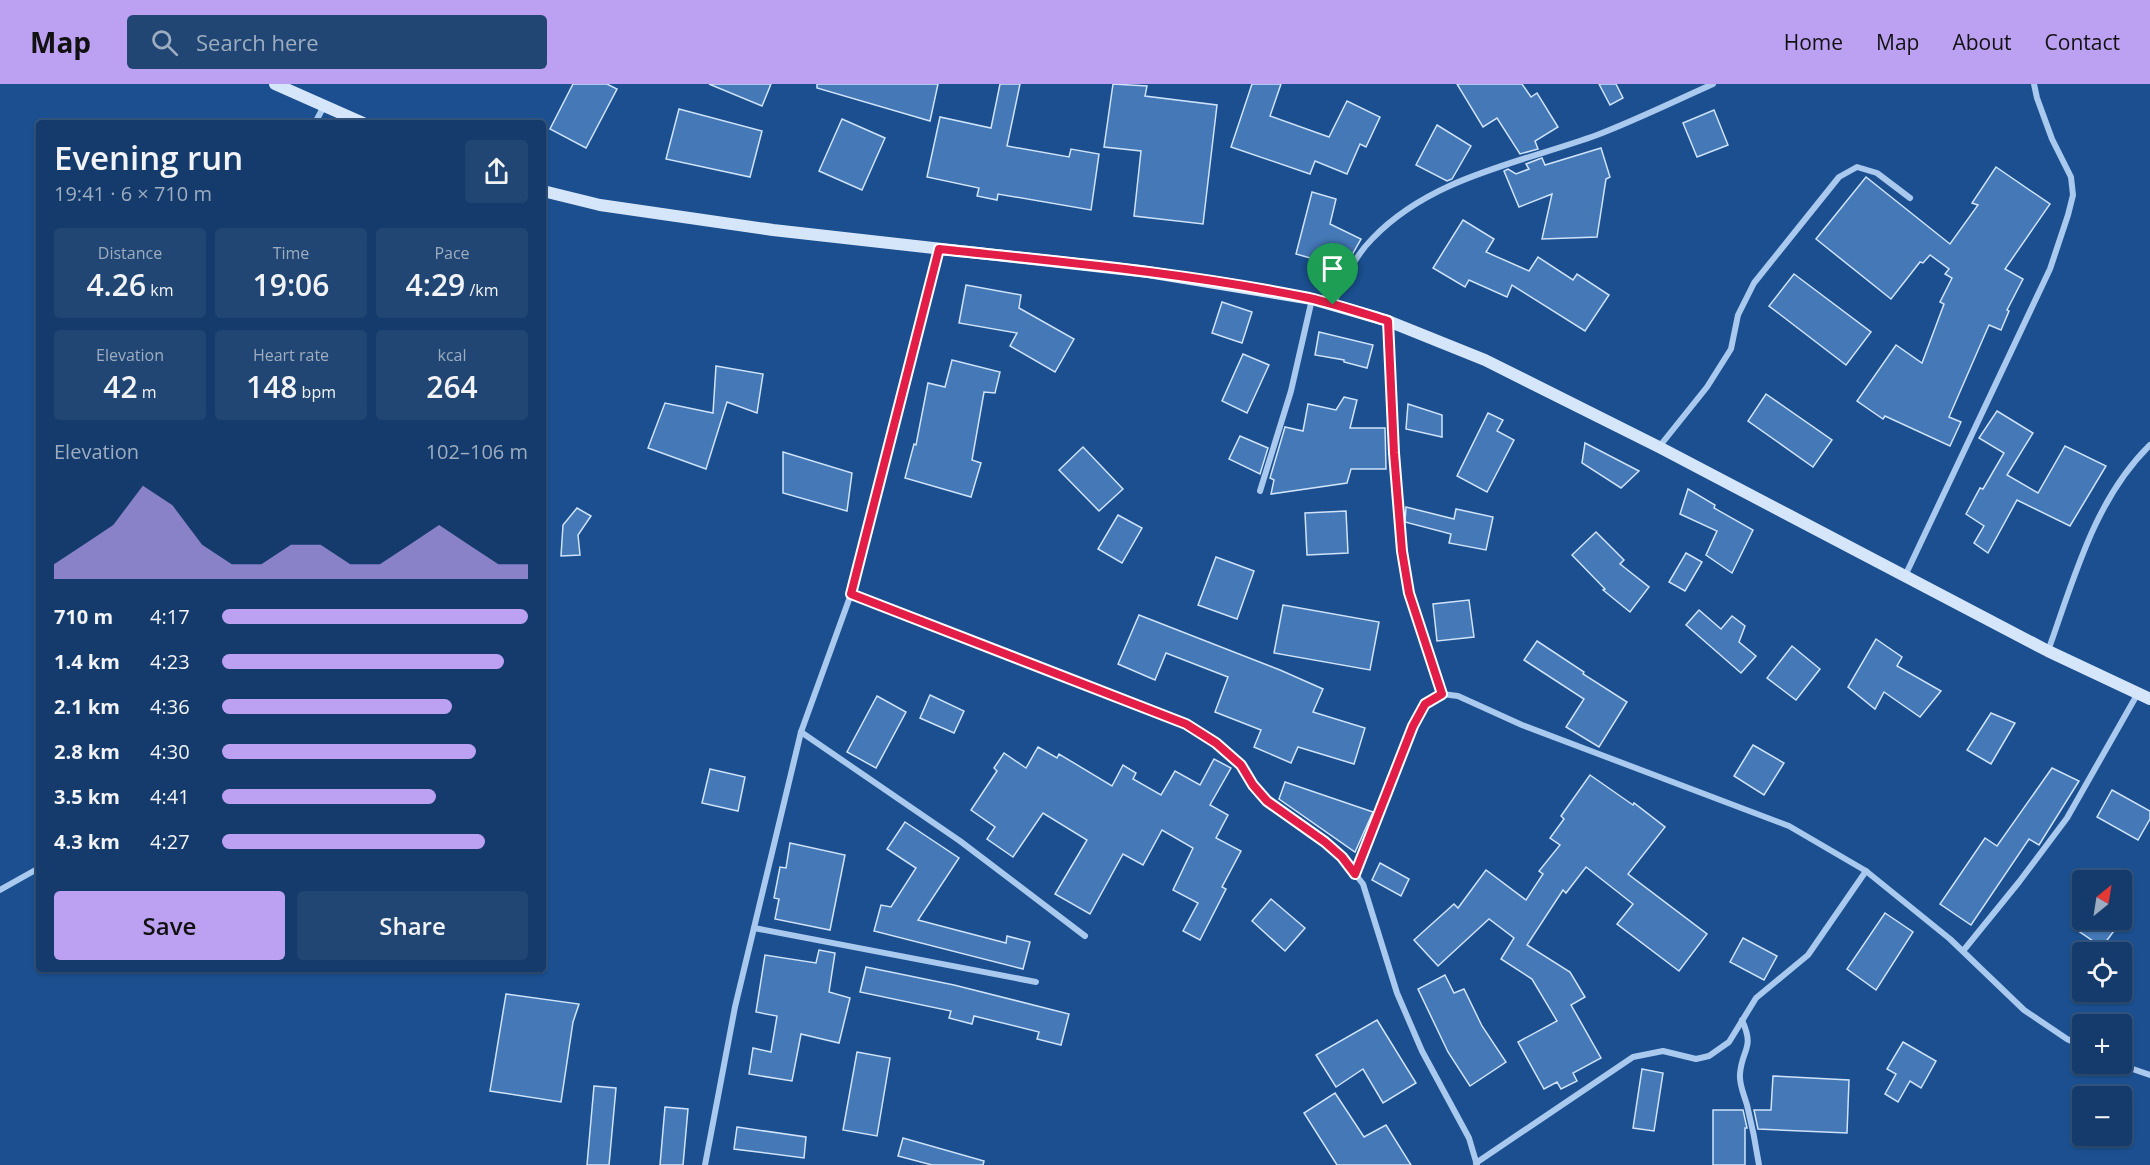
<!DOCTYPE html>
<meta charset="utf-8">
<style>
:root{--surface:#143b6b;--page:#214673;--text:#f1f3f6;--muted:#9dadc1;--line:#33557e;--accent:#bca0f2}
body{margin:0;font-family:"Open Sans",sans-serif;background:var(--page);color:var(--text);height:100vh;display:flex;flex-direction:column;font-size:22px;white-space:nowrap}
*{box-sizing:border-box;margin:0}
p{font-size:20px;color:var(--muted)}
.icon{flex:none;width:33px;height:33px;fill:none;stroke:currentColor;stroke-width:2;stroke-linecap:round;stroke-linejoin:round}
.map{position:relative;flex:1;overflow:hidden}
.panel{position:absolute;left:36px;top:36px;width:510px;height:852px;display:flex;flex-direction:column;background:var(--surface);border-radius:6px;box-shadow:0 2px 4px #0004,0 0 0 2px var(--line)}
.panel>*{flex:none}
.needle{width:39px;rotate:30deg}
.tools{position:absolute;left:2072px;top:786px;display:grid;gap:12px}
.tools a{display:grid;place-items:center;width:60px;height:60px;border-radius:6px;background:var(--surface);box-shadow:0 2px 4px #0004,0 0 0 2px var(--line);font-size:30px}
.pin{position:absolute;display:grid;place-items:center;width:51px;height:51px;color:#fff;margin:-62px -26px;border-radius:50% 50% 50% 0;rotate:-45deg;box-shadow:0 0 6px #0007}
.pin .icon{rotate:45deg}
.round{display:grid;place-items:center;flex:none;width:63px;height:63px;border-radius:6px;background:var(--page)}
.summary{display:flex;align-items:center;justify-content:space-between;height:102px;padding:0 18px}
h1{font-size:33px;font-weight:600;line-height:45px}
.figures{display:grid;grid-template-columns:repeat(3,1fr);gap:9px;height:102px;padding:6px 18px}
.figures div{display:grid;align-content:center;border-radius:6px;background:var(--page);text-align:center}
.figures b{font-size:30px;font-weight:600}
.figures small{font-size:16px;font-weight:400}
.figures p{font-size:16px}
.chart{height:168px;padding:12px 18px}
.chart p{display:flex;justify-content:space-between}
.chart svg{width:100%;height:108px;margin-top:6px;fill:var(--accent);opacity:.7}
.primary-button{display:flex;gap:12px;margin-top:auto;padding:12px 18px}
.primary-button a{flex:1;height:69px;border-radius:6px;background:var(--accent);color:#111;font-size:24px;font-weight:600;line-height:69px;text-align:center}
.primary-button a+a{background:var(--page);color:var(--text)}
ul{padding:0 18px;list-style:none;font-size:20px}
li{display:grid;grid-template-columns:96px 72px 1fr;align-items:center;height:45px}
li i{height:15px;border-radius:8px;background:var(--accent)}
header{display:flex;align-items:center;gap:36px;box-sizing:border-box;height:84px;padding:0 30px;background:var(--accent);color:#111}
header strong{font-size:28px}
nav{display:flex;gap:33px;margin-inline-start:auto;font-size:21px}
.search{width:420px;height:54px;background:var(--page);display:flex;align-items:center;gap:15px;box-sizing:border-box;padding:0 21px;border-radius:6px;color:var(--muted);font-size:22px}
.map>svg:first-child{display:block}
.building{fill:#4478b7;stroke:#cfe3fa;stroke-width:1.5}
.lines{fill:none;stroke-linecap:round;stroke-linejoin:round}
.street{stroke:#a9c9ee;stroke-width:6}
.secondary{stroke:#d6e6fa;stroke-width:12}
.route-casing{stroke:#fff;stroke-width:12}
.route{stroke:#e11d48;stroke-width:8}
</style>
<header>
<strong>Map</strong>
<div class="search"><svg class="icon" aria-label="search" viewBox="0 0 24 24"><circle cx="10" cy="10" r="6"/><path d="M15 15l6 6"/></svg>Search here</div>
<nav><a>Home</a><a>Map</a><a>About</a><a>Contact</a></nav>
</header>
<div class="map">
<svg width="2150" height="1081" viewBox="0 0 2150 1081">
<rect width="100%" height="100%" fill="#1b4f8f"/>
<!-- building -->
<g class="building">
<polygon points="573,0 607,0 617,5 586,64 550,45"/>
<polygon points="709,0 771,0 762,22"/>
<polygon points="817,0 938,0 930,37 817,4"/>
<polygon points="1000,0 1020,0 1007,62 1069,73 1071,65 1099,70 1091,126 998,110 997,116 977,112 979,104 927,93 940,33 991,44"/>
<polygon points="1113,0 1147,2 1145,12 1217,21 1203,140 1134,132 1141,67 1104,63"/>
<polygon points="1252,0 1281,0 1270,32 1329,53 1347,17 1380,33 1366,63 1360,60 1347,90 1315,77 1310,90 1231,63"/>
<polygon points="1457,0 1522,0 1531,13 1537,9 1558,43 1535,57 1538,65 1520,70 1497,34 1483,43"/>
<polygon points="1599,0 1616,0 1623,14 1610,21"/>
<polygon points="679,25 762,47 750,93 666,75"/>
<polygon points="1714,26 1728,61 1697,73 1683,39"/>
<polygon points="842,35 885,54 862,106 819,87"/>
<polygon points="1437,41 1471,62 1452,95 1447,97 1416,81"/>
<polygon points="1601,64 1610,93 1606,95 1597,153 1542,155 1552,110 1519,123 1504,87 1508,85 1516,90 1529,85 1526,80 1539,75 1542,74 1545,81"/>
<polygon points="1996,83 2050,120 2005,185 2023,195 2007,226 2009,227 2001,246 1989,241 1949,333 1961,338 1950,362 1885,332 1883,335 1857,317 1896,261 1922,279 1944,220 1940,218 1952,194 1945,190 1949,185 1930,171 1923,179 1920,178 1891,215 1816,155 1866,93 1950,160 1978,121 1972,119"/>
<polygon points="1312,108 1336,115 1330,140 1361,155 1347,180 1323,168 1321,177 1296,170"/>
<polygon points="1463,136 1494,155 1486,168 1529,187 1538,173 1573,196 1577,190 1609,211 1585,247 1512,201 1507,213 1469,196 1465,203 1433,184"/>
<polygon points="1794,190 1871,248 1846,281 1769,222"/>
<polygon points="966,201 1021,211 1019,224 1074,255 1055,288 1010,262 1017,249 959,239"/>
<polygon points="1222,218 1252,228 1242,259 1212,249"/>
<polygon points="1319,248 1373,261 1367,284 1344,278 1344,276 1315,271"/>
<polygon points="1243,270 1269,281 1247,329 1222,317"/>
<polygon points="952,276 1000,288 995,309 984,308 972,376 981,379 971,413 905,394 914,360 916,361 928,299 945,303"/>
<polygon points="716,282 763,290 757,329 727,318 706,385 648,364 665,319 713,329"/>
<polygon points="1766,310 1832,356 1813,383 1748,337"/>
<polygon points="1344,313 1357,316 1350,344 1385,344 1386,385 1351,385 1347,399 1271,410 1274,396 1270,394 1285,343 1303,347 1308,320 1336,326"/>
<polygon points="1408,320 1442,331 1442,353 1406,345"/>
<polygon points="1997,327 2033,349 2007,391 2038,409 2065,362 2106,382 2070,442 2017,416 1988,469 1974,459 1984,442 1966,430 1980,404 1983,405 2004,369 1979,354"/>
<polygon points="1488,329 1503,336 1497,347 1514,356 1487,408 1457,392"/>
<polygon points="1240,352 1268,364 1260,390 1229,375"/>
<polygon points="1585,359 1639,387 1621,404 1582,379"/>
<polygon points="1083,363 1123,405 1099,427 1059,386"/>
<polygon points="783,368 852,389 847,427 783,409"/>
<polygon points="1688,405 1715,421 1714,424 1753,446 1732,489 1706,471 1717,447 1680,430"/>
<polygon points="1406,423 1454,435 1456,425 1493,433 1486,466 1449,459 1451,450 1405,438"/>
<polygon points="577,424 591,432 578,451 580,471 561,472 563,441"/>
<polygon points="1346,427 1348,469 1307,471 1305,429"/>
<polygon points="1118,431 1142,444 1122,479 1098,465"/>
<polygon points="1596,448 1624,476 1620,480 1649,503 1630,528 1603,506 1605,505 1572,471"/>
<polygon points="1686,469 1702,478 1685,507 1669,498"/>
<polygon points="1216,473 1254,487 1237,535 1198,521"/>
<polygon points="1469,516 1474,553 1437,557 1433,520"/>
<polygon points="1283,521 1379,538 1370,586 1274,569"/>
<polygon points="1699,526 1721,545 1732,532 1745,542 1739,558 1756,572 1741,589 1686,541"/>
<polygon points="1139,531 1280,586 1323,605 1313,628 1365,644 1354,680 1298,663 1291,679 1254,663 1261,646 1215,628 1228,593 1166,569 1155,596 1118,580"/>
<polygon points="1876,555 1902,573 1897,582 1941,607 1920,633 1884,608 1875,625 1848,603"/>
<polygon points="1537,557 1584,588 1583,590 1627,618 1599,663 1566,643 1584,615 1524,576"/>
<polygon points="1792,562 1820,585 1796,616 1767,594"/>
<polygon points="930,611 964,627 954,649 920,634"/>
<polygon points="877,612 906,628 876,684 847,668"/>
<polygon points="1991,629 2015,639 1991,680 1967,666"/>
<polygon points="1753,661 1784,679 1764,711 1734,692"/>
<polygon points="1038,663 1057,674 1059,670 1112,702 1123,681 1136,689 1133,695 1161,711 1175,687 1200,701 1214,675 1231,684 1210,721 1228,731 1216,754 1241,767 1222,803 1226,805 1200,856 1183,847 1198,819 1173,806 1193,764 1162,746 1143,781 1123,770 1090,830 1055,810 1087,756 1043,729 1013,773 987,755 995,743 971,726 997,687 994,684 1004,669 1026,684"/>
<polygon points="2052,684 2079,697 2039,761 2029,755 1971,841 1940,820 1985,754 1997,762"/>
<polygon points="710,685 745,693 738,727 702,719"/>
<polygon points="1590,691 1633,721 1634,719 1665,743 1628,790 1707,850 1679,887 1617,840 1633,820 1586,783 1566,809 1563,806 1527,861 1570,888 1585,913 1571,921 1601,974 1573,989 1577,997 1561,1005 1557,998 1544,1005 1518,958 1557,937 1532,895 1501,875 1514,854 1489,835 1438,882 1414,856 1454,820 1458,824 1486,786 1526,816 1543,790 1539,787 1560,761 1550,754 1564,735 1561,732"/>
<polygon points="1285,698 1373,728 1355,768 1279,715"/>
<polygon points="2112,706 2150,727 2150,735 2138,756 2097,733"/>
<polygon points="905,738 959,774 918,836 1006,859 1007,852 1030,858 1023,885 874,847 881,821 891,823 916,784 887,765"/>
<polygon points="790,759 845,771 830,846 775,835 779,815 774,814 780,783 786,784"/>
<polygon points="1380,779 1409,795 1401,812 1372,796"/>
<polygon points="1271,815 1305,844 1285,867 1252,837"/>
<polygon points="1885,829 1913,848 1876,906 1847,885"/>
<polygon points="2085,836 2122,836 2102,863 2077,846"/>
<polygon points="1743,854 1777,872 1764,896 1730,878"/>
<polygon points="819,866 835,869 829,908 850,914 839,959 801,950 792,997 749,990 753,964 771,968 777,932 756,928 765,871 816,879"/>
<polygon points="866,883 954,901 1069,930 1061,961 1037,955 1039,948 974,932 972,940 949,934 951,927 860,908"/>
<polygon points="1445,891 1454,909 1464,905 1482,942 1506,978 1470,1002 1448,968 1418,905"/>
<polygon points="506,910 579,920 573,938 561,1018 490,1007"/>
<polygon points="1377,936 1416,999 1383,1019 1363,985 1336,1003 1316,971"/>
<polygon points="1903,958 1936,977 1921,1004 1910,997 1898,1018 1885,1010 1896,990 1887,985"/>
<polygon points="857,968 890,974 877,1052 843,1046"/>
<polygon points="1642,985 1663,989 1654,1047 1633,1044"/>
<polygon points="1773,992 1849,996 1847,1049 1758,1045 1754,1026 1771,1026"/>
<polygon points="594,1002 616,1004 609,1081 587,1081"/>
<polygon points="1335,1009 1364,1053 1386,1041 1411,1081 1337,1081 1304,1029"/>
<polygon points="665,1023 688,1025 683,1081 660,1081"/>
<polygon points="1713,1026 1743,1026 1747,1044 1745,1044 1745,1081 1713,1081"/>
<polygon points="737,1043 806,1053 804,1074 734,1065"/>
<polygon points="903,1054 984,1077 983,1081 932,1081 898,1072"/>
</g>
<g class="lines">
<!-- street -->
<g class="street">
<polyline points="315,39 324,22"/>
<path d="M1333 221C1342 198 1354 173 1372 155 1431 93 1520 79 1597 51 1636 36 1675 17 1713 0"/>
<polyline points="1388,237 1394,369 1402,467 1409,509 1442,610"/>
<polyline points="1659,363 1707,303 1731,265 1738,231 1754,199 1839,93 1857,83 1877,89 1910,114"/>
<polyline points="1260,407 1291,307 1312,215"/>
<polyline points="1905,492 2050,185 2068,131 2073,111 2071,93 2052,55 2037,14 2034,0"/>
<polyline points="851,510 1186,640 1216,659 1241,681 1253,701 1267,717 1325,758 1342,773 1363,800 1397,909 1422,967 1469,1054 1477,1081"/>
<path d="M2048 567C2074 495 2094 416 2150 361"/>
<polyline points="801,648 960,757 1085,852"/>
<polyline points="1355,790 1413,642 1425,620 1434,614 1442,610 1458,612 1522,641 1789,742 1866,787 1950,855 2024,926 2067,955 2082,962"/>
<polyline points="0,806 39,784"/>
<polyline points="754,844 1036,898"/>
<polyline points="1963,867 2019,798 2067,734 2138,609"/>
<path d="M1742 936C1755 965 1742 964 1740 990 1739 1001 1744 1010 1747 1021 1752 1041 1756 1061 1759 1081"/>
<polyline points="2118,980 2150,991"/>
<polyline points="1476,1079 1633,973 1663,967 1696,975 1709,972 1729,958 1756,914 1808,871 1866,787"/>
<polyline points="705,1081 735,923 801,648 851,510 939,165"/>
</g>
<!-- secondary -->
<g class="secondary">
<polyline points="275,0 363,39"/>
<polyline points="543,107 600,121 773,146 1148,188 1312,215 1388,237 1485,276 1659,363 2048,567 2150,615"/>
</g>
</g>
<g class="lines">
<!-- route casing -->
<g class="route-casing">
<path id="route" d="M939 165C1062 178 1187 189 1309 214 1335 220 1362 229 1388 237L1394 369 1402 467 1409 509 1442 610 1425 620 1413 642 1355 790 1342 773 1325 758 1267 717 1253 701 1241 681 1216 659 1186 640 851 510Z"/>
</g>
<!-- route -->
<use href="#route" class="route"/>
</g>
</svg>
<div class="tools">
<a><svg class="needle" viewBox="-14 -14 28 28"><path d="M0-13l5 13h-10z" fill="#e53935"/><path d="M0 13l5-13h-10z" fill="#9dadc1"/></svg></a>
<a><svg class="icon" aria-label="locate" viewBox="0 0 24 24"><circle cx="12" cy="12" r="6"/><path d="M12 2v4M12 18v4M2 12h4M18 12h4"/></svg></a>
<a>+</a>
<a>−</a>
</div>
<div class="pin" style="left:1333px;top:221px;background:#1e9e55"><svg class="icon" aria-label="arrive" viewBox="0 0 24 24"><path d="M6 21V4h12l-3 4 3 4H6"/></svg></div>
<section class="panel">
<div class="summary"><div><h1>Evening run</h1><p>19:41 · 6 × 710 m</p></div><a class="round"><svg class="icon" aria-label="share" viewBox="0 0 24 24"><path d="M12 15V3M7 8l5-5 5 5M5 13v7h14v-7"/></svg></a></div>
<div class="figures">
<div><p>Distance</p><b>4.26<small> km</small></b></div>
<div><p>Time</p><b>19:06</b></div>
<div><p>Pace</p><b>4:29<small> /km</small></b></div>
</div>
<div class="figures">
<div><p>Elevation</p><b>42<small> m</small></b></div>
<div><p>Heart rate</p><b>148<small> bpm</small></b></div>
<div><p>kcal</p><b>264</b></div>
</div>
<div class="chart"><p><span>Elevation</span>102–106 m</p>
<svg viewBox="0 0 160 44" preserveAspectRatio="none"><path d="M0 44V38L10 30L20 22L30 6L40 14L50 30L60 38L70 38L80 30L90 30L100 38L110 38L120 30L130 22L140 30L150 38L160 38V44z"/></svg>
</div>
<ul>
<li><b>710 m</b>4:17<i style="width:100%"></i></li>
<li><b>1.4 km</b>4:23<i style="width:92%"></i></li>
<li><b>2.1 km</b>4:36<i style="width:75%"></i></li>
<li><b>2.8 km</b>4:30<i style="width:83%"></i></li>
<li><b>3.5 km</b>4:41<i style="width:70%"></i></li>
<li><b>4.3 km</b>4:27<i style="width:86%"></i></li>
</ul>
<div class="primary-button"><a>Save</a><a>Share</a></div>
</section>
</div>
